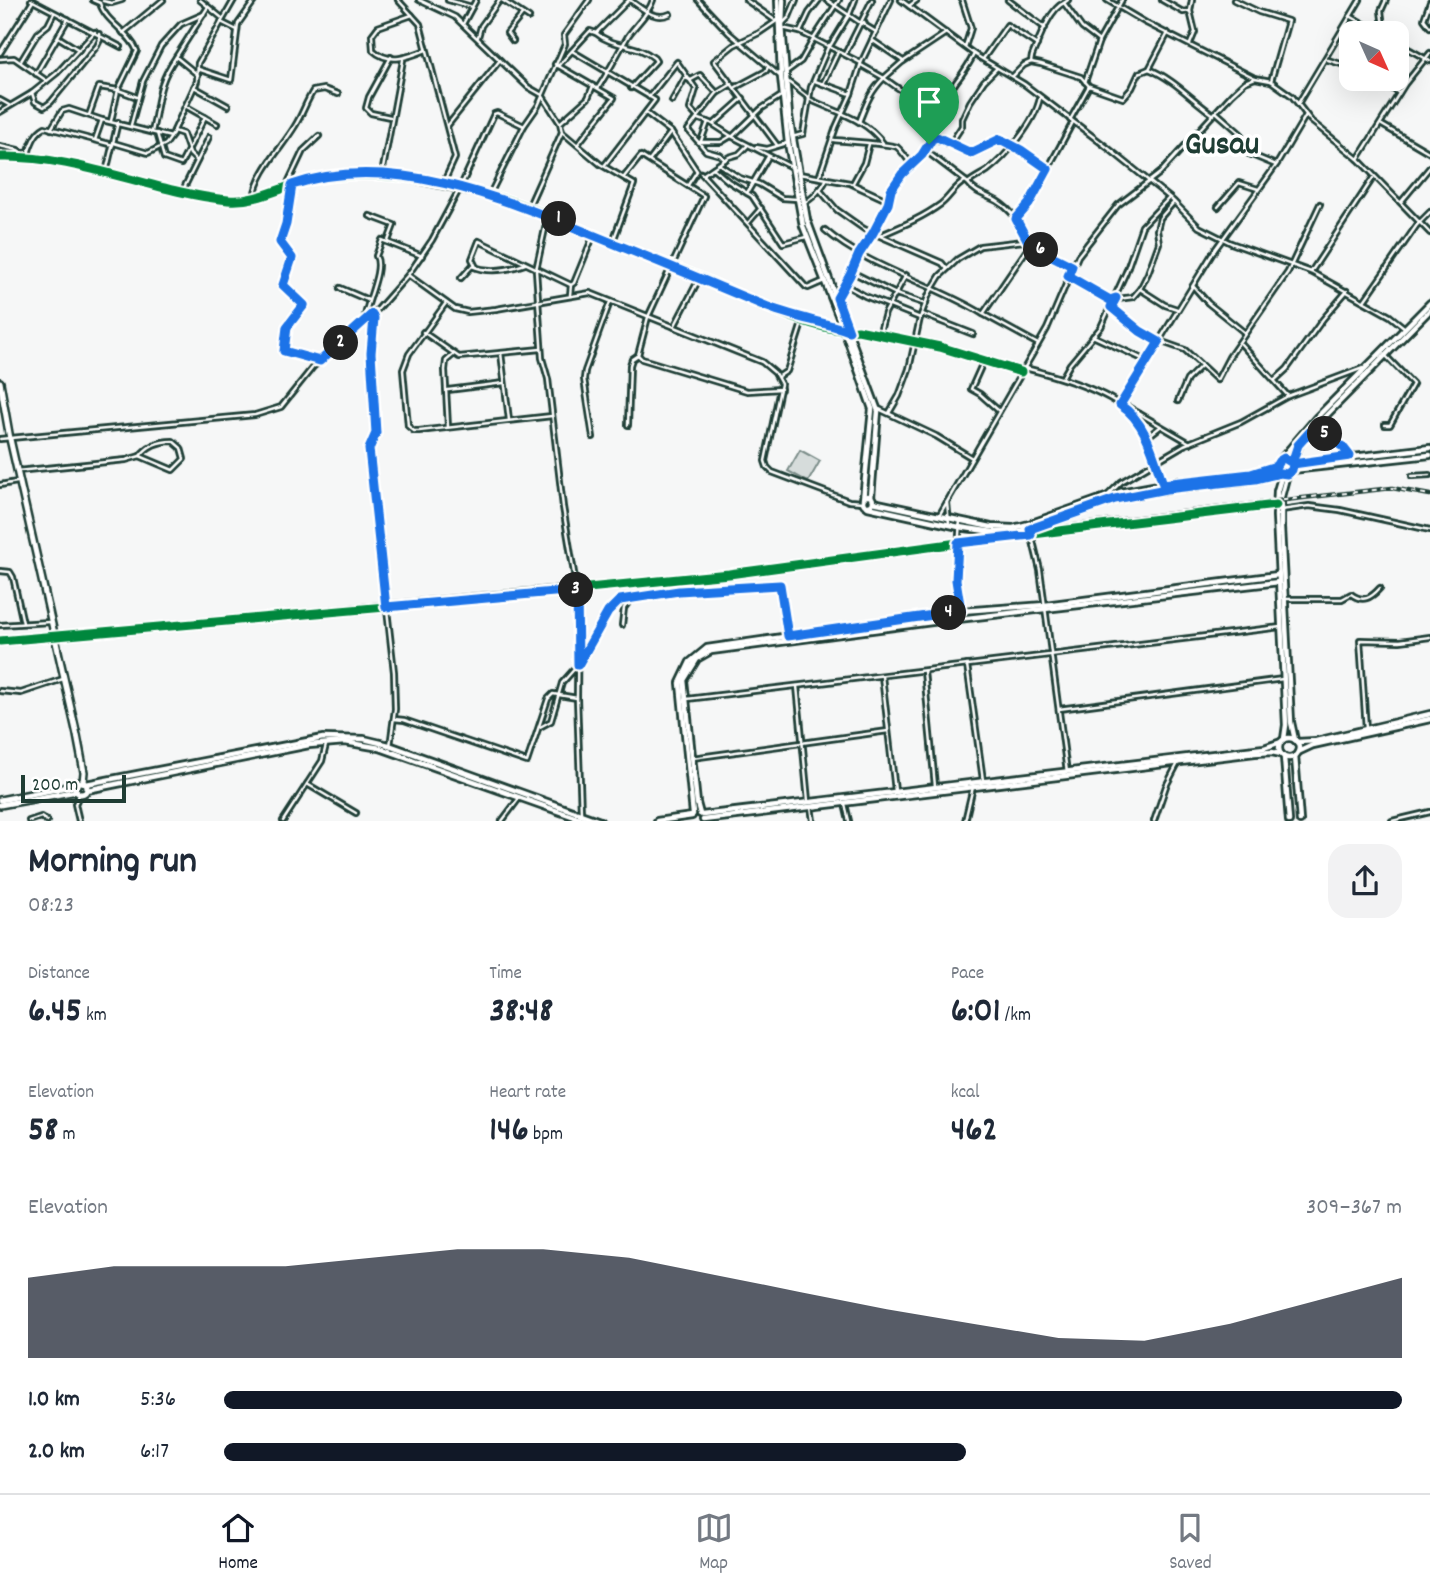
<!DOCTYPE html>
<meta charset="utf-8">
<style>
:root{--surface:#fff;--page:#f2f2f3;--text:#1f2937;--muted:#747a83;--line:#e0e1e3;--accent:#111827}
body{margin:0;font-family:Dekko,sans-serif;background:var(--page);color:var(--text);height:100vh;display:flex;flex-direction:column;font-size:26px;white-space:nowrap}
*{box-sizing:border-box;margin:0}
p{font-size:23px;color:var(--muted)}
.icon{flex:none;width:38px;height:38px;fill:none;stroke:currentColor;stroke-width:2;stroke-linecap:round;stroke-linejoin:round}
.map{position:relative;height:821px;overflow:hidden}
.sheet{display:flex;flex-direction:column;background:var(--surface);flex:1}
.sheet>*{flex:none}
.needle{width:46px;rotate:135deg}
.controls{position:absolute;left:1339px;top:21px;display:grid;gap:14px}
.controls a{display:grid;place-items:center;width:70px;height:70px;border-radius:14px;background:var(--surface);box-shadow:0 7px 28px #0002;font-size:35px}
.scale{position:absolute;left:21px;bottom:18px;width:105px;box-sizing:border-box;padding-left:7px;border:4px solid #1f3d34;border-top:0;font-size:19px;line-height:24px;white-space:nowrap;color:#1f3d34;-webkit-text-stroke:5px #fff;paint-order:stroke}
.pin{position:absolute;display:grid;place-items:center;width:60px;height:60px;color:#fff;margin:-72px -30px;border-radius:50% 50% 50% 0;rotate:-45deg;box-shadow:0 0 7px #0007}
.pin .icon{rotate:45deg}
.km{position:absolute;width:35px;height:35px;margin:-18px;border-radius:50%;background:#222;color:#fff;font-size:19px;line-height:35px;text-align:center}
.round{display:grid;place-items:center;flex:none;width:74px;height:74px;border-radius:21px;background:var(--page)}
.head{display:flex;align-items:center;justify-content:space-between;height:119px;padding:0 28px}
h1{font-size:38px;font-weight:700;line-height:52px}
.stats{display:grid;grid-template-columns:repeat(3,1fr);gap:10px;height:119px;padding:7px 28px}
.stats div{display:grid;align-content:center}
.stats b{font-size:35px;font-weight:700}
.stats small{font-size:19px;font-weight:400}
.stats p{font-size:19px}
.chart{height:196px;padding:14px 28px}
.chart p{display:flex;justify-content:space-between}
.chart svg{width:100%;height:126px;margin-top:7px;fill:var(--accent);opacity:.7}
ul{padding:0 28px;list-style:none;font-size:23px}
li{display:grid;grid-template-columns:112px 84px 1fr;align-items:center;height:52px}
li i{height:18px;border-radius:9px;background:var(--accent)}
.tabs{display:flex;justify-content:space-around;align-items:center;height:98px;border-top:2px solid var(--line);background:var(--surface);font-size:19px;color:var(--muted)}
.tabs a{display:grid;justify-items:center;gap:4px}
.tabs .active{color:var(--accent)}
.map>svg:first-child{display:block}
.green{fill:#d6dcdb;stroke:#7a8c88;stroke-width:2}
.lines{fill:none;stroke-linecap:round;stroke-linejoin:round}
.street-casing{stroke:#1f3d34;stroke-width:8}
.secondary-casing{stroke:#1f3d34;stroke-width:10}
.primary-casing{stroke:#1f3d34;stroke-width:10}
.street{stroke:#fff;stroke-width:2.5}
.secondary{stroke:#fff;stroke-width:4.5}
.primary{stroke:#fff;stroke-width:5}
.rail-casing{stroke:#1f3d34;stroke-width:4.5}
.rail{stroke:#fff;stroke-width:2;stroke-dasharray:5;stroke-linecap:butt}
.cycleway-casing{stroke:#fff;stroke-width:13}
.cycleway{stroke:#00873e;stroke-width:9}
.route-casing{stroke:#fff;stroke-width:14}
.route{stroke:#1a73e8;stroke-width:9}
.labels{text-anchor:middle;stroke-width:7;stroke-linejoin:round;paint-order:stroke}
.district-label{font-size:33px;font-weight:bold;fill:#1f3d34;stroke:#fff}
</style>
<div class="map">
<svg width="1430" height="821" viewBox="0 0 1430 821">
<rect width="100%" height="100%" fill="#f6f7f7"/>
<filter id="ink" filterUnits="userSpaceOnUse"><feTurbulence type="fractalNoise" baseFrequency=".0143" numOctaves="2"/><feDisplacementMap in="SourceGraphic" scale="14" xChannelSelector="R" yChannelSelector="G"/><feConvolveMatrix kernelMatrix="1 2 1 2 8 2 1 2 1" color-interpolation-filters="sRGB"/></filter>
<g filter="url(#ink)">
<!-- green -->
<polygon class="green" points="800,450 820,461 808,482 788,471"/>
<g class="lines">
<!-- street casing -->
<g class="street-casing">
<g id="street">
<polyline points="31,0 121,47"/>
<path d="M93 0 100 3C105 22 130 32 137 51L118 90 111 121"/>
<polyline points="200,0 222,18"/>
<polyline points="398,0 420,24 453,150 455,158 443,184"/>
<polyline points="419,0 455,17 528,87 542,95 560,123 562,132 528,208"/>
<polyline points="448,0 472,7"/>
<polyline points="502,0 529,18"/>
<path d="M630 0C643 9 655 21 670 14"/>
<polyline points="698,0 729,33 781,77"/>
<polyline points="746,0 776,21"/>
<polyline points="827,0 862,24 864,22 866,26 876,32"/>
<polyline points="901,0 974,54 1024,84 1108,148 1170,198 1199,227 1231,243 1311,272 1390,316 1405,328"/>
<polyline points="962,0 971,28 965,47"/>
<polyline points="1008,0 1045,28"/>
<polyline points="1068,0 1064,3 1082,28 1099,41"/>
<polyline points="1107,0 1146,23 1255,78 1271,81 1292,96 1311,121 1358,159 1430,233"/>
<polyline points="1162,0 1183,12 1190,11"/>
<polyline points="1234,0 1259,12 1288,21 1271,81"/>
<polyline points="103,1 112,3 122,0"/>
<polyline points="1430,2 1424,19 1430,27"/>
<polyline points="909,6 917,0"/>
<path d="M412 15 378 27 372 35 373 50C389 65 409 57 426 50"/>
<polyline points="1350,16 1380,33"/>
<polyline points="221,22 237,30"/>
<polyline points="463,24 476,0"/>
<polyline points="782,24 789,17 796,0"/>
<polyline points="782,28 800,32 861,63"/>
<polyline points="800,32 809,13 819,0"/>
<polyline points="123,33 163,0"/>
<path d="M596 33C613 48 637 43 654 58L656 61 631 88"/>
<polyline points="1384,33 1381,11 1386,0"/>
<polyline points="58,37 79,50"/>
<polyline points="478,37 481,26 500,0"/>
<polyline points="814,38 839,0"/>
<polyline points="872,40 903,61"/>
<polyline points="513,41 507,33 522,15"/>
<polyline points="1396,42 1430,61"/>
<polyline points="1190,44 1195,32 1190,11 1192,0"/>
<polyline points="830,46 849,15 855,0"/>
<polyline points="572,51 655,100 604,166"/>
<polyline points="0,53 33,1"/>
<polyline points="845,54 872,0"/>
<polyline points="0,59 14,58 47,81"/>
<polyline points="983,59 1007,25 1037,45"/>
<polyline points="1328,60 1351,67"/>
<polyline points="21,61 38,33 48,25 54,13"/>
<path d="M1031 62 1032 56C1038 42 1050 8 1064 3"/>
<polyline points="555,64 614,98 578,144"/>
<polyline points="861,65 884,78 901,63 946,33"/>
<polyline points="558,66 590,31 596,33 629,0"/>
<polyline points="198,69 231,80 238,24 255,0"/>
<path d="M1149 69C1174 79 1192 100 1214 115"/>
<polyline points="786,72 801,61 814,38"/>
<polyline points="36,74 68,19"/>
<polyline points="198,75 176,57 208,7"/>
<polyline points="1013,76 1024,65 1031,62 1041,64 1081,77 1089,86 1123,98 1132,88 1139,73 1149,69 1168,33"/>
<polyline points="1378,79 1399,93"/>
<polyline points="787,81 809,98"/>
<polyline points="815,81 851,94"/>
<polyline points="1085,82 1099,41 1122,0"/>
<polyline points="823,84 838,52"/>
<polyline points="194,87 228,106"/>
<polyline points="736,87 766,71 768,67"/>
<path d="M598 88C609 71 618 53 628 36 637 23 648 15 653 0"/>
<polyline points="32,93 35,102 44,107 51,102 97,46 100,40 99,34"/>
<polyline points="717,93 688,130 706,151 720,155 725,160"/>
<polyline points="649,97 677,62 696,89 690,109 699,119 711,123 731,136 791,167"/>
<path d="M809 99C835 112 865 118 883 143"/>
<polyline points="0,100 9,105"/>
<polyline points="672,101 685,78 691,80 700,75 717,93 732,84"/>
<polyline points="1299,102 1360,0"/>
<polyline points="187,107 217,124"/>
<polyline points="0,112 32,93 57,73 95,32"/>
<polyline points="1216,112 1241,134 1240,144 1247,153 1276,165"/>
<polyline points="646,113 671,132 697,171"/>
<polyline points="89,115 99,87 118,90 137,97"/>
<polyline points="390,117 371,113 366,108 369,97 391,57"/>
<polyline points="1070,120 1089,86"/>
<polyline points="561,122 588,98 593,86"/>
<path d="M859 122C866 104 870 92 884 78 900 90 925 110 946 96 950 93 953 86 956 82 963 73 969 65 974 54"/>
<polyline points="714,124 743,98"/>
<polyline points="131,125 143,81 161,46 181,24 204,14"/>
<polyline points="448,125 500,60"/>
<polyline points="1382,125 1430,153"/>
<polyline points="51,129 62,111 69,109 102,120 171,137 166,144 148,153 114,143"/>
<polyline points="174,131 183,134 190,154 197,161"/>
<path d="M152 132C159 101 157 84 176 57"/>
<polyline points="562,132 600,164 634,184 613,241"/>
<polyline points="157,133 164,158 181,164 205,117"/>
<polyline points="733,136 761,109 781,96"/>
<polyline points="171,137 197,81 198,63 234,0"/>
<polyline points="792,137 803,134 811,87 829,45"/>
<polyline points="95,140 102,120"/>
<path d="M834 140C844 141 893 144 897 147 902 151 907 159 912 165"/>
<polyline points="701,141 708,122"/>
<polyline points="699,142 721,142 731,136"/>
<polyline points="951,143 962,126 962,119 970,102 984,81 997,68"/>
<polyline points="777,145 714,61 734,45 759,33 778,20"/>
<polyline points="0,146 18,150 24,154 29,151"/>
<polyline points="756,147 767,149 787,143"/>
<path d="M926 151 968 183C975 193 986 195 997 201 1012 210 1023 227 1029 242"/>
<path d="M27 156C31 145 34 133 45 127L113 145"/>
<polyline points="0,157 43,159 106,172 182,192 238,201 262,196 302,182 331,177"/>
<polyline points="1358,159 1405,84 1430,53"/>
<polyline points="650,160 671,132"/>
<polyline points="720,165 740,178 759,184 782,198 797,199"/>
<polyline points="713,168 728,181 752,196 783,243 806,237"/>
<polyline points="106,172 118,122"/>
<polyline points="701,173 806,287 808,288 824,281"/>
<polyline points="382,174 403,60"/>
<polyline points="704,174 729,157 739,154 747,146"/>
<polyline points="799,174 850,183 889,201"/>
<polyline points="624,177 641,156 704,196 648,317 638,355 642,359 747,391 781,389"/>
<polyline points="819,177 836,127 851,94 861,63 891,0"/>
<polyline points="853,183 864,163 869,144"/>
<path d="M968 183C974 178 981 175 987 171 1007 156 1035 122 1040 98"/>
<polyline points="292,185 286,224 280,242 292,258 283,285 304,305 287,327 284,350 320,361"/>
<polyline points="688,185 697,171"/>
<polyline points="286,187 303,151 319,136"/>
<polyline points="819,189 837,210 864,229 942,263 947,269"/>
<polyline points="182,192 209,137"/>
<polyline points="747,193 768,157"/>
<polyline points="490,194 524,126 538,106 565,44 564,35 589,0"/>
<path d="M254 198C257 172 282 148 295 126 302 115 306 102 313 91L324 89 338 94"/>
<polyline points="1401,202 1430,167"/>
<path d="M803 203C811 201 823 187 826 180"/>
<polyline points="1218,207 1239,183 1258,189"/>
<polyline points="548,215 536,270 542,358 548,379 563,507 578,597 577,698 581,813"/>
<polyline points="370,216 394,225 388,241"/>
<polyline points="1016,219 1029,204 1073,122"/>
<polyline points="748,223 761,208"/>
<path d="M825 230C867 267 934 284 983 314L1030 245"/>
<path d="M881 235C902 226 922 218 941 204 950 197 954 187 965 181"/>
<polyline points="476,267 472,259 479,241 571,285"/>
<polyline points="852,272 896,294 926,304"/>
<polyline points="1311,272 1373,178"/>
<polyline points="408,275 455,309 468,312 496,309 590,293 762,362 775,373 781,384 765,461 767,467 772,472 849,501 863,502"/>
<polyline points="1069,276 1110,300 1133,297 1140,289 1148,273 1159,243 1157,230 1160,218 1174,202"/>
<path d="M461 278 472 266C488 273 508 270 525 264"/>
<polyline points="847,286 865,296 920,318"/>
<polyline points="1193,286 1208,303 1245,333"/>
<polyline points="340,288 368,300"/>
<polyline points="1140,289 1165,305 1177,309"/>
<polyline points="570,295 571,285 574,283 594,234"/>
<polyline points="837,298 851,275 859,254 873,233 888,204 891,190 935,138 971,153 1000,139 1021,150 1048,169"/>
<polyline points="1364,301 1417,225 1430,212"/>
<polyline points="446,303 409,354 403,370 408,426 414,431 419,431 552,416"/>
<polyline points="1111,307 1151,338 1185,350 1217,380 1229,357 1288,272 1320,204"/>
<polyline points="922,314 973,334"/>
<polyline points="983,314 1038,344"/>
<polyline points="372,315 372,390 376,433 369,449 394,672 395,709 390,746"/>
<path d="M364 322C365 304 384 270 376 256L382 240 422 256"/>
<polyline points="674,327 700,277"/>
<polyline points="849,331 858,330 940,347 1021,372"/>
<polyline points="423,332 459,357 541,349"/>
<polyline points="879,335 885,313 906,275"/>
<polyline points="1093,336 1147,361"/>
<polyline points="1241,344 1288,396"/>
<polyline points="501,353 509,420"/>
<polyline points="984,360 971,389 980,394 999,411"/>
<path d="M1025 368C1057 376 1115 392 1136 419 1150 437 1156 463 1163 484"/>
<polyline points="778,377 787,371 803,320"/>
<polyline points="1062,378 1070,364 1101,327 1126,272 1142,226 1169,198"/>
<polyline points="1275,380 1287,369 1323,319 1347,291"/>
<polyline points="448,390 504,383"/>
<polyline points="1178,401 1187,380 1201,366"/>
<polyline points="1121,403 1190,443"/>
<polyline points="1120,405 1214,251 1277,164 1306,115"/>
<polyline points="879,409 936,436 972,458"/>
<polyline points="889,413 899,396 909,369 920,318 929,294 940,276 958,259 980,246 1024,241 1072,266"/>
<polyline points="628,425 630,365 632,359 638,355"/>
<polyline points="1385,425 1390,425 1413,384 1385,355"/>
<polyline points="448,427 445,370 446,361 453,355"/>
<polyline points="1315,427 1343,447 1350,456"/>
<polyline points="593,437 584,379 585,371 610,302"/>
<polyline points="1146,438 1160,427"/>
<polyline points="0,439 255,415 281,407 313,367 378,309 408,275 432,240 460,188 494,114 497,113 524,126"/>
<path d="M173 441 181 448 184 459 173 470 140 456C148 445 159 441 173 441Z"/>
<polyline points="17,471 126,460 140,456"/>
<polyline points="1412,476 1430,475"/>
<polyline points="0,485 17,482"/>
<polyline points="1108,495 1121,482 1184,445 1241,422 1288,396 1363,368"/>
<polyline points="947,502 949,524"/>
<polyline points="1281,510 1309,506 1340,510 1430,530"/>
<polyline points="940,514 1047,329 1078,256 1118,205 1160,173 1232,94 1245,82 1255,78"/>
<polyline points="960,520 956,580 961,611"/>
<polyline points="1031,533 1040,570 1067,772"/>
<polyline points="0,571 10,572 13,577 23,623"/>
<path d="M1285 599H1342L1351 594C1363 603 1371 598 1380 588"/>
<polyline points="0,625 50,622"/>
<polyline points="622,625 624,608 630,600"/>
<polyline points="0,641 488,598 729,574 958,543 1276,505"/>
<polyline points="967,665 983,780"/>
<polyline points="924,671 935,786"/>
<polyline points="882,676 895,791"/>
<polyline points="797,686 808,801"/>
<polyline points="0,691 21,693 63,679"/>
<polyline points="687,699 1281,627"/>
<polyline points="1059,709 1283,679"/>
<polyline points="394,719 404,720 527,762 548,699 553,694 577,698"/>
<polyline points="540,727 551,721 562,683 578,665 608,612 618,601 679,591 779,585 781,587 788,636"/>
<polyline points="1366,729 1360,640 1400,641 1430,637"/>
<polyline points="692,758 888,731"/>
<polyline points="307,784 356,813"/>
<polyline points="845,804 849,821"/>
<polyline points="811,806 813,821"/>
<polyline points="29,821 41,817 47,821"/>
<polyline points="79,821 75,804 80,793"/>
<polyline points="283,821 322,761 326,745"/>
<polyline points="502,821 520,797"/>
<polyline points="965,821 973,787"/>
<polyline points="1154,821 1166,786 1178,763"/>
<polyline points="1392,821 1430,812"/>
</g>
</g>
<!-- secondary casing -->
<g class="secondary-casing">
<g id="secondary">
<polyline points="778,0 781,77 788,143 803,226 844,330 872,409 863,500"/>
<polyline points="783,0 782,25 789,116 807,220 878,411 871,497"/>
<polyline points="331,177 367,174 388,174 489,195 580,228 780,312 849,331"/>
<polyline points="1281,459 1316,418 1430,303"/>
<polyline points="1292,463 1301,441 1430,310"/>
<polyline points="1293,464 1292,470 1287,474 1280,473 1277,468 1279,461 1284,458 1290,460 1293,464 1302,463 1430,448"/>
<polyline points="1292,470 1430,455"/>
<polyline points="1282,474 1277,491 1276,516 1286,725 1284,739"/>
<polyline points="1287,474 1281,497 1281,528 1291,722 1295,740"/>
<circle cx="868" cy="501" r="5"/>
<polyline points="873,502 991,527 1013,528 1029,524 1120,492 1175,482 1251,474 1276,466"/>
<polyline points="868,507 959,527 993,532 1015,532 1038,527 1115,499 1166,489 1255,479 1280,473"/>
<circle cx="1289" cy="748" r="10"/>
<polyline points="1297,742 1316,741 1430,714"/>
<polyline points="1298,752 1313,745 1430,719"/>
<polyline points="1295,756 1300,821"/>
<polyline points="1284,757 1289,821"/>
<polyline points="86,784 323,738 364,739 389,745 600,821"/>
<polyline points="87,790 309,745 345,742 380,748 586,821"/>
<polyline points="693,814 680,683 690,662 707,648 961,611 1045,605 1278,575"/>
<polyline points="700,814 697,803 684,680 697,659 711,651 932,622 1279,582"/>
<polyline points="702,815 1264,748 1281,742"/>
<polyline points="703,820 1255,753 1272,752 1281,754"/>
<polyline points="657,821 692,816"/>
</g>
</g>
<!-- primary casing -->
<g class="primary-casing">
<g id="primary">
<polyline points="0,382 10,439 77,735 84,772 83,782"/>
<circle cx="81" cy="788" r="6"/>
<polyline points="0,800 77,785"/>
<polyline points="0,805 77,791"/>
</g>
</g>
<!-- street -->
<use href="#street" class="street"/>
<!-- secondary -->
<use href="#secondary" class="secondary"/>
<!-- primary -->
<use href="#primary" class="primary"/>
<!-- rail casing -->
<g class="rail-casing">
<path id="rail" d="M0 639 576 585C705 578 832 558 960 540 1104 520 1248 504 1392 488L1430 495"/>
</g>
<!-- rail -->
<use href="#rail" class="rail"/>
<!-- cycleway casing -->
<g class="cycleway-casing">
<g id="cycleway">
<path d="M0 157C79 155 151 192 228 200 259 203 285 184 315 179 374 169 430 179 487 194 531 206 573 226 615 244 643 256 671 265 699 277 736 293 820 336 858 330L940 347 1021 372"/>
<polyline points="0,641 488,598 729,574 958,543 1276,505"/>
</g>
</g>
<!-- cycleway -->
<use href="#cycleway" class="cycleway"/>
</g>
</g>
<g class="lines" filter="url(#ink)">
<!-- route casing -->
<g class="route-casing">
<path id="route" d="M937 137 971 153 1000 139 1021 150 1048 169 1029 204 1016 219 1030 245 1072 266 1068 276 1110 300 1116 298 1111 307 1140 331 1159 342 1120 405C1146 421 1154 457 1163 484L1251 474 1276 466 1279 461 1284 458 1292 463 1298 445 1314 427 1343 447 1350 456 1293 464 1292 470 1287 474 1280 473 1255 479 1166 489 1115 499 1030 529 1031 535 958 543 956 580 961 611 788 636 780 585 679 591 620 600 608 612 578 665 577 590 386 607 369 449 376 433 371 353 374 318 372 314 320 361 284 351 287 327 304 305 283 285 292 258 280 242 286 224 292 185C398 148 523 207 620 246 668 265 715 285 763 305 791 317 821 321 849 331L837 298 850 275 859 254 873 233 888 204 891 190 902 174 922 155 932 139Z"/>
</g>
<!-- route -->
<use href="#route" class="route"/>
</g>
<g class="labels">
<!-- district labels -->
<g class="district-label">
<text x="1222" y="153">Gusau</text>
</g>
</g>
</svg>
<div class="controls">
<a><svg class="needle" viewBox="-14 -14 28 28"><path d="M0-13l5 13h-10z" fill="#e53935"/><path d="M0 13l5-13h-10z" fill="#747a83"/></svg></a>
</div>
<div class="scale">200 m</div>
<div class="pin" style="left:929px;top:144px;background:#1e9e55"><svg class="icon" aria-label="arrive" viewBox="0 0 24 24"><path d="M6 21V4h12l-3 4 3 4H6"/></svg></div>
<b class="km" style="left:559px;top:219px">1</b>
<b class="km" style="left:341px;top:343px">2</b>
<b class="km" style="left:576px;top:590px">3</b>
<b class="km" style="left:949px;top:613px">4</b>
<b class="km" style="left:1325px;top:434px">5</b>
<b class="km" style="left:1041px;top:250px">6</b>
</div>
<section class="sheet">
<div class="head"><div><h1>Morning run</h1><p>08:23</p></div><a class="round"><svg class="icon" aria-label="share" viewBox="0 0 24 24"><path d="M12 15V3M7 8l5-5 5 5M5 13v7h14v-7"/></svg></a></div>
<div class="stats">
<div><p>Distance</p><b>6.45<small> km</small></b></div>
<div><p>Time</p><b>38:48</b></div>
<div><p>Pace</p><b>6:01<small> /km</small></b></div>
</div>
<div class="stats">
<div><p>Elevation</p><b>58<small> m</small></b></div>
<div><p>Heart rate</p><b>146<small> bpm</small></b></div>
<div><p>kcal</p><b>462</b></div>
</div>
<div class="chart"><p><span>Elevation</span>309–367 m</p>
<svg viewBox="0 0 160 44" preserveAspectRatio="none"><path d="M0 44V16L10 12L20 12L30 12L40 9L50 6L60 6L70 9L80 15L90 21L100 27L110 32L120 37L130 38L140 32L150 24L160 16V44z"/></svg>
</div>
<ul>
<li><b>1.0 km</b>5:36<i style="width:100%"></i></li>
<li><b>2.0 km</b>6:17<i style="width:63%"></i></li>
</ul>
</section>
<nav class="tabs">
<a class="active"><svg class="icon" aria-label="home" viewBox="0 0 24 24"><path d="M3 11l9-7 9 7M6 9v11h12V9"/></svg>Home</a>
<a><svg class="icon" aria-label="map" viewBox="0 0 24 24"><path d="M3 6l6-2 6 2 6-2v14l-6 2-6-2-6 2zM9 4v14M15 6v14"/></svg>Map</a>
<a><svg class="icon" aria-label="saved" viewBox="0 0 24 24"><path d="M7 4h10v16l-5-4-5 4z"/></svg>Saved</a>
</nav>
